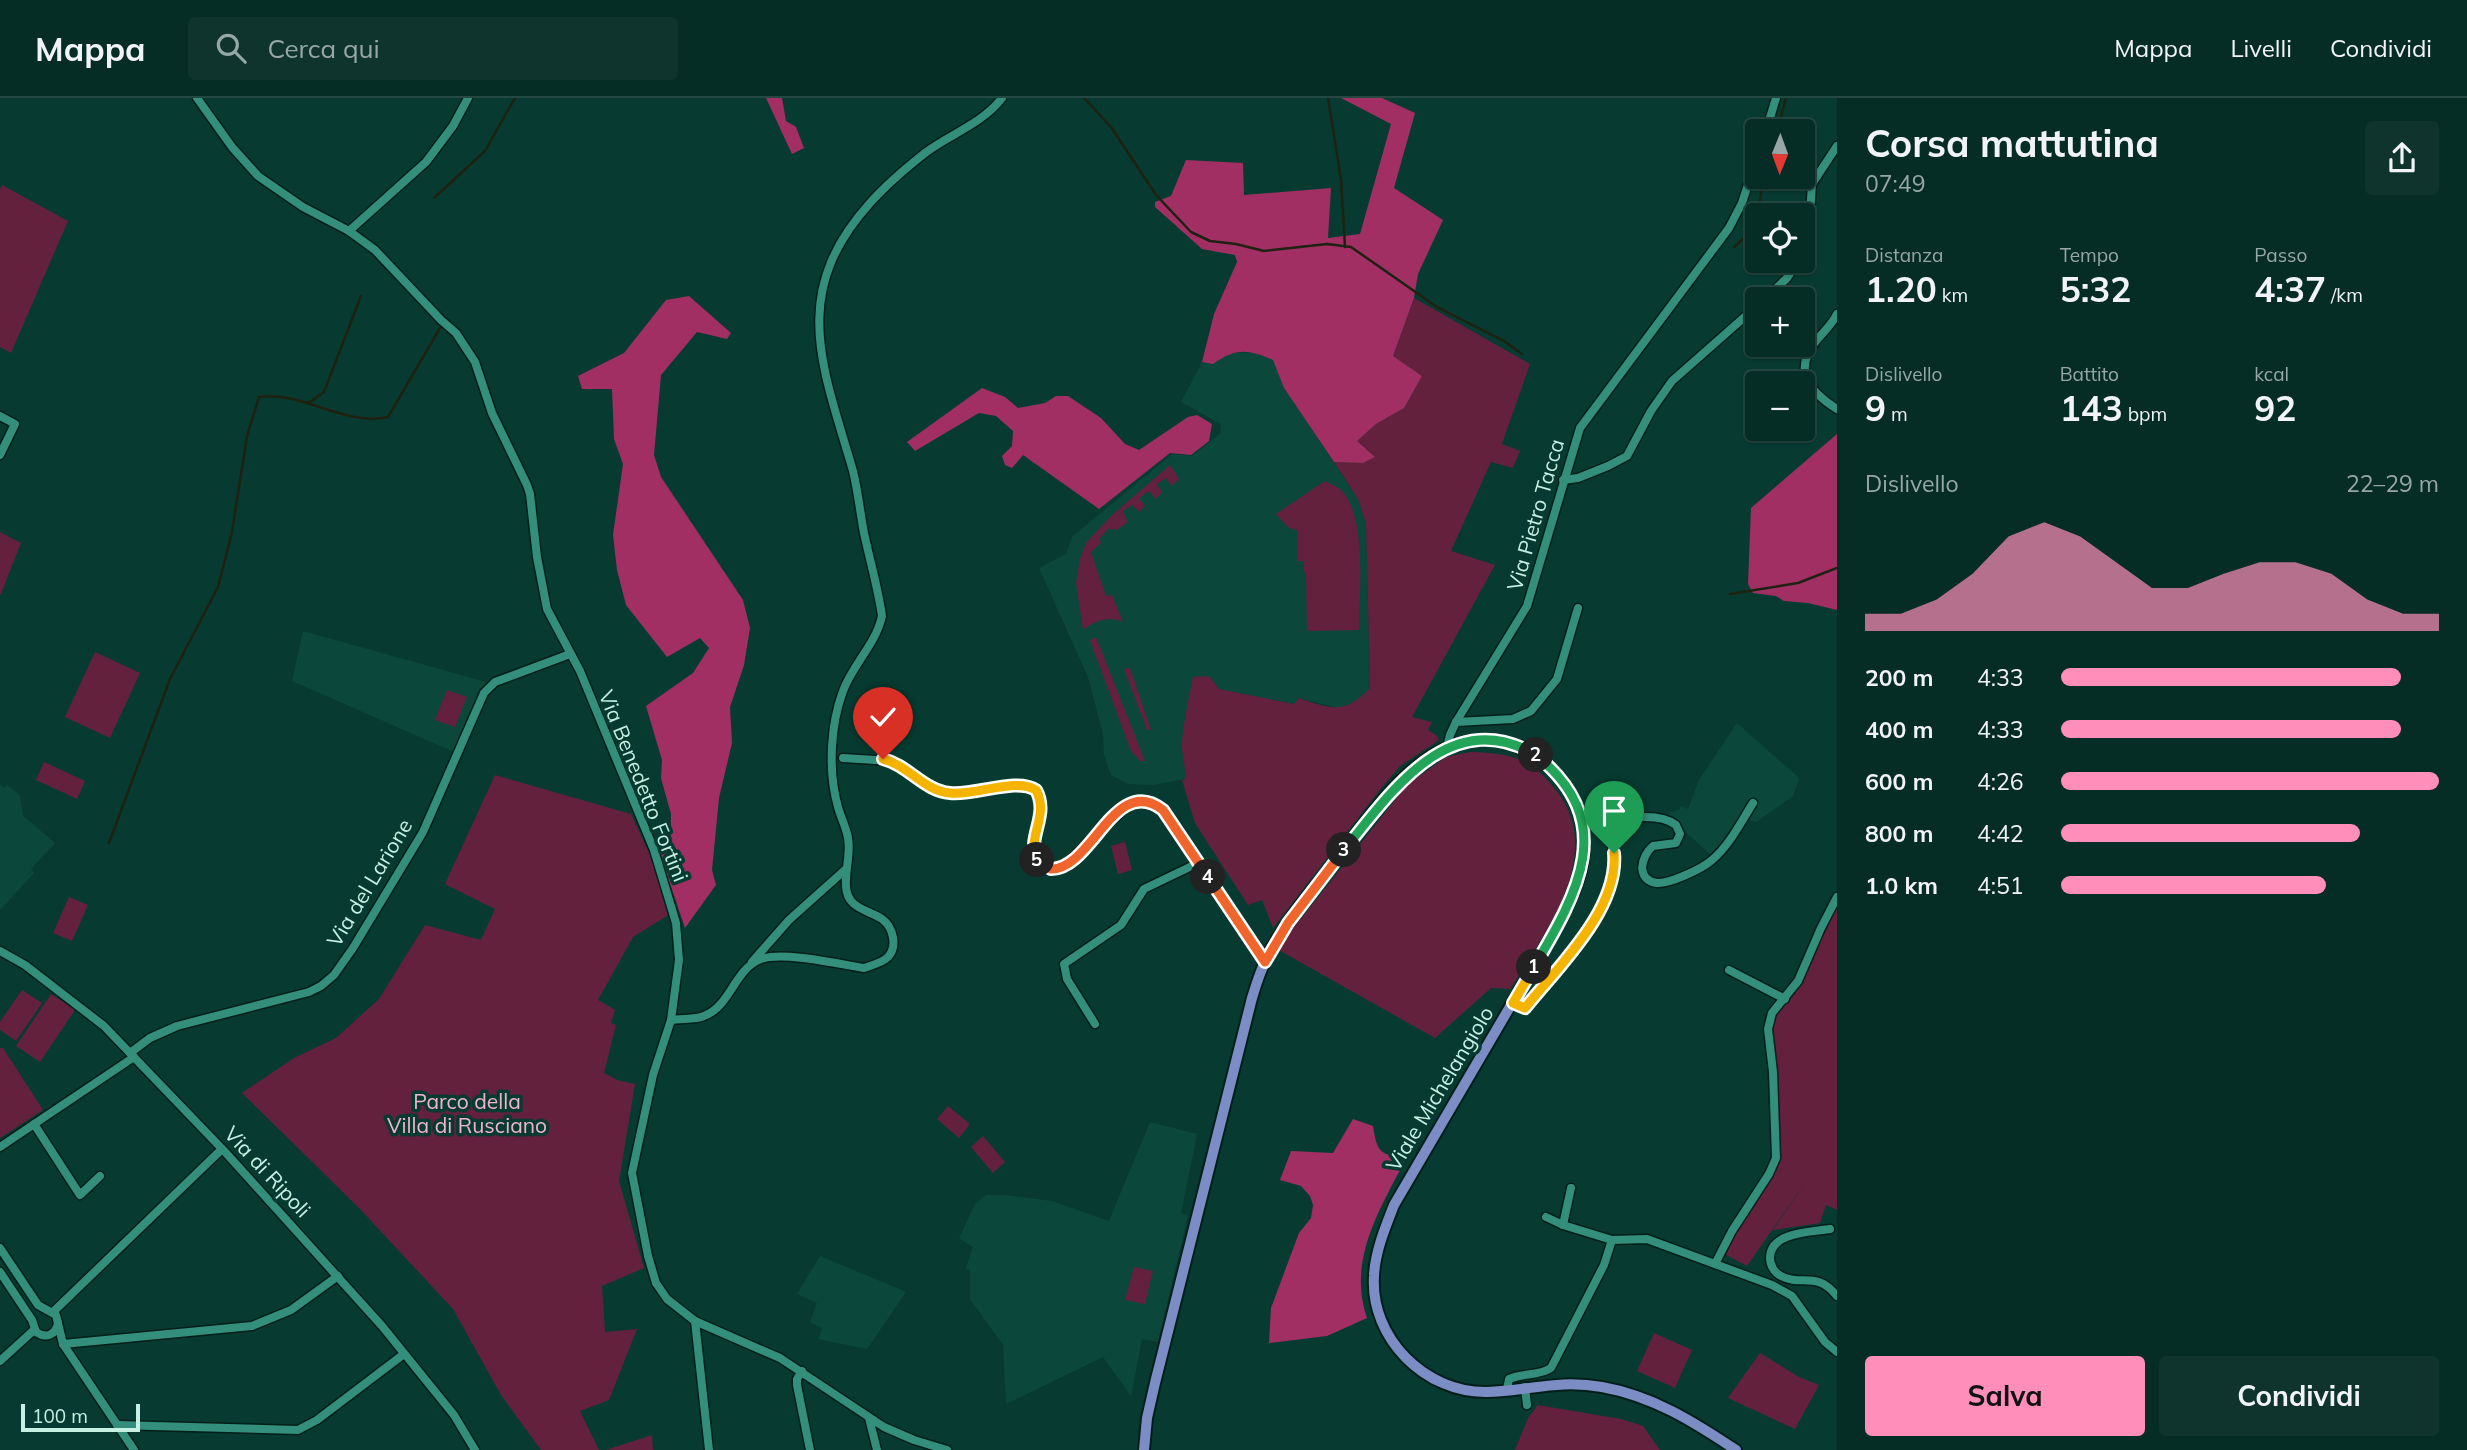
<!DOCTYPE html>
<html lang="it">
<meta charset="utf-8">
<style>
:root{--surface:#052c25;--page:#0e342d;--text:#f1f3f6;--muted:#97a7a7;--line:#264842;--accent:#ff8eba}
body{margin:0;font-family:Mulish,sans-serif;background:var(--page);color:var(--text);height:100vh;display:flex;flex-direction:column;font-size:26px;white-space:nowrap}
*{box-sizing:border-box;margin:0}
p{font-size:23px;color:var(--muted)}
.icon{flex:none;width:38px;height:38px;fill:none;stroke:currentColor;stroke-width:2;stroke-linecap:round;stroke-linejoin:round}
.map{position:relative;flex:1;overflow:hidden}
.details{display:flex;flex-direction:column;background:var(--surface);width:630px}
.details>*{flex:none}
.needle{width:46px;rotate:181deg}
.tools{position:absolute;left:1745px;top:21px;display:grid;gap:14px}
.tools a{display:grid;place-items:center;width:70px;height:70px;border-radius:7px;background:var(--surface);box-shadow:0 2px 5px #0004,0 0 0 2px var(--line);font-size:35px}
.scale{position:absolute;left:21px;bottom:18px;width:119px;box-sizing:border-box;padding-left:7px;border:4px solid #c7f0e4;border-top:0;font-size:19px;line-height:24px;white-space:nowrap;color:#c7f0e4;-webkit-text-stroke:5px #073b31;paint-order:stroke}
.pin{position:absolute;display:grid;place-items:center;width:60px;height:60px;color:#fff;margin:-72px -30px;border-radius:50% 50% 50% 0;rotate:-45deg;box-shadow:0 0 7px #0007}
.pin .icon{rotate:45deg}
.km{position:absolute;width:35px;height:35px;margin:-18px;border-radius:50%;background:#222;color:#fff;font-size:19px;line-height:35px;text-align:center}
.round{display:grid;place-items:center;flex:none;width:74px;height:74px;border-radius:7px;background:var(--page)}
.head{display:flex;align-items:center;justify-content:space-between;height:119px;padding:0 28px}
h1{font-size:38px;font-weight:700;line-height:52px}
.metrics{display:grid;grid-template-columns:repeat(3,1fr);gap:10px;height:119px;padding:7px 28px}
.metrics div{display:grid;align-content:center}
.metrics b{font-size:35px;font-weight:700}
.metrics small{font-size:19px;font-weight:400}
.metrics p{font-size:19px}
.chart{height:196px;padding:14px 28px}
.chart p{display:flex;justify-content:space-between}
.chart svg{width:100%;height:126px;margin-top:7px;fill:var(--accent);opacity:.7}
.button{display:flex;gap:14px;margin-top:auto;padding:14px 28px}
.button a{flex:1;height:80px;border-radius:7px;background:var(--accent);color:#111;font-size:28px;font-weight:700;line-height:80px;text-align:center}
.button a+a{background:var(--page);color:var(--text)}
ul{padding:0 28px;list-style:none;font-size:23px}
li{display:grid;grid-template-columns:112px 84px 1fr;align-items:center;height:52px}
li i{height:18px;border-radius:9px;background:var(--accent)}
header{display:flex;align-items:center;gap:42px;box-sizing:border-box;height:98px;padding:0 35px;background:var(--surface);border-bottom:2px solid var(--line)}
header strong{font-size:33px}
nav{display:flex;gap:38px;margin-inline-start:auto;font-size:24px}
.search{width:490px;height:63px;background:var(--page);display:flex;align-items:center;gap:18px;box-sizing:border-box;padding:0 24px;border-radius:7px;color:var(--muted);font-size:26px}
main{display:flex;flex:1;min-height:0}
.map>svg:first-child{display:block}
.built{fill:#0c473c}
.green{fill:#63213e}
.forest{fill:#a12f64}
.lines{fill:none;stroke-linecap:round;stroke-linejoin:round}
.stream{stroke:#1f2210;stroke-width:2.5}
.minor-casing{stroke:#031f19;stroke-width:11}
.major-casing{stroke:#031f19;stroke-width:14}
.minor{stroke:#338f7b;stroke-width:8}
.major{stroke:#7c8dc6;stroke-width:10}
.split-1-casing{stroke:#fff;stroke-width:14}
.split-2-casing{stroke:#fff;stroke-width:14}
.split-3-casing{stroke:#fff;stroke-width:14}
.split-4-casing{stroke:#fff;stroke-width:14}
.split-5-casing{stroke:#fff;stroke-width:14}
.split-6-casing{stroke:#fff;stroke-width:14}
.split-1{stroke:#f5b400;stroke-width:9}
.split-2{stroke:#22a559;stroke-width:9}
.split-3{stroke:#22a559;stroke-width:9}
.split-4{stroke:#f0652b;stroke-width:9}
.split-5{stroke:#f0652b;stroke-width:9}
.split-6{stroke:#f5b400;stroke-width:9}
.labels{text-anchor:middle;stroke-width:7;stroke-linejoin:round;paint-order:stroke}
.street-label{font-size:21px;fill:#c7f0e4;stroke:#073b31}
.park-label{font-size:21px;fill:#f0b4c9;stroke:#073b31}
</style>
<header>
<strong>Mappa</strong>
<div class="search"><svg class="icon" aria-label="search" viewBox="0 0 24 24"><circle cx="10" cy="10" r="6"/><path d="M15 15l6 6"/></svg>Cerca qui</div>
<nav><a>Mappa</a><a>Livelli</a><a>Condividi</a></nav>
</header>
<main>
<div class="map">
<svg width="1837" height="1352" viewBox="0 0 1837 1352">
<rect width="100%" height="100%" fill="#073b31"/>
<!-- built -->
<g class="built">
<polygon points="1230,254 1255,255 1273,262 1284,285 1284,290 1358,401 1366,426 1370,590 1357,604 1338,610 1299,600 1295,606 1219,591 1209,578 1186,620 1182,652 1186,667 1185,681 1154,687 1128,686 1111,677 1104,656 1103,636 1088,579 1039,470 1066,456 1072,439 1172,356 1192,358 1221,335 1221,326 1181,304 1202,264 1213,266"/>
<polygon points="303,533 486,584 454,654 292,583"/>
<polygon points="1737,625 1799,680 1793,698 1756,724 1739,719 1712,758 1669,719 1669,715 1679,712 1681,708 1688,711 1699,682"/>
<polygon points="0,686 4,690 7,687 20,697 23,718 55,745 31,771 34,775 0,812"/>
<polygon points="1150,1024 1197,1036 1181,1115 1188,1118 1158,1244 1142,1241 1131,1298 1103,1259 1006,1306 1003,1247 970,1201 970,1172 966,1170 973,1149 959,1140 975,1106 986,1097 1004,1097 1052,1103 1109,1123"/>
<polygon points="820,1158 906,1194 867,1251 818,1241 822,1230 810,1224 817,1205 797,1196"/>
</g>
<!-- green -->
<g class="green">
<polygon points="2,87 68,123 11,255 0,249 0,91"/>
<path d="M1414 200 1530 266 1502 346 1520 353 1513 370 1491 364 1451 453 1495 467 1412 619 1432 624 1428 632 1436 637 1439 642 1400 668 1382 689 1273 830 1262 802 1248 807 1195 725 1182 682 1185 681C1186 669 1182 658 1182 647 1183 624 1189 602 1193 579L1209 578 1219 591 1294 606 1299 600C1331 611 1345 617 1370 590L1366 426 1358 401 1334 364 1363 365 1375 359 1357 343 1376 326 1404 310 1422 278 1393 258Z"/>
<path d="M1170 367 1179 381 1172 388 1166 380 1157 386 1162 394 1156 401 1149 393 1139 400 1145 408 1139 414 1132 407 1123 413 1128 424 1115 433V431L1111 432 1109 430 1099 441 1101 445 1091 454 1106 498 1112 497 1123 524C1110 517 1094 523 1083 532L1076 485 1080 461 1086 445 1111 418Z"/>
<path d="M1325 383C1330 386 1336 388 1340 391 1368 415 1359 498 1359 532L1307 533 1306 474H1304V463H1297V432L1289 430 1276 416Z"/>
<polygon points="0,434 21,445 1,496 0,496"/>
<polygon points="1096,539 1145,663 1140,663 1131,653 1090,542"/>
<polygon points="95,554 140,575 110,640 65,619"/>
<polygon points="1130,570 1151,632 1147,632 1124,571"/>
<polygon points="447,592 467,599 455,629 435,622"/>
<path d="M1470 654C1509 655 1529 659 1555 691 1607 754 1546 836 1510 891L1491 890 1435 940 1277 851 1407 687 1446 659Z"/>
<polygon points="44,664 85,683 77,701 36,682"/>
<polygon points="495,677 631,716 650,757 670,816 633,839 598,902 615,912 611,925 616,927 604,975 617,982 635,986 619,1083 644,1170 602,1188 605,1234 637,1231 609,1302 580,1313 599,1352 541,1352 501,1297 453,1211 360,1111 242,995 294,960 336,940 379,901 425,827 481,842 495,811 445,786"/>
<polygon points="1125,744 1132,772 1118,776 1111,748"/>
<polygon points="69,799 88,807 72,843 53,835"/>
<polygon points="1837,803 1837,1112 1826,1107 1820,1125 1773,1132 1810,1078 1747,1168 1723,1155 1780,1056 1771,935 1775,916 1801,884"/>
<polygon points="22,892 42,905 16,943 0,932 0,924"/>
<polygon points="51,896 75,912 40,964 16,948"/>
<polygon points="0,950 3,950 43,1012 0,1040"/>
<polygon points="948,1008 970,1026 959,1040 937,1021"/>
<polygon points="983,1038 1005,1064 993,1075 971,1049"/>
<polygon points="1134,1169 1153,1173 1145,1206 1125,1202"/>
<polygon points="1654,1235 1692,1252 1675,1290 1637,1273"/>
<polygon points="1760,1255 1799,1279 1819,1287 1795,1331 1728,1300"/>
<polygon points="1538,1307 1621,1321 1643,1328 1660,1352 1515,1352 1528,1320"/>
<polygon points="652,1337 653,1352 606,1352"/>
</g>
<!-- forest -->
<g class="forest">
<polygon points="766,0 782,0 786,23 796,29 804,50 792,56"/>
<path d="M1341 0H1382L1415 15 1394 90 1443 122 1418 176 1414 200 1393 258 1422 278 1404 310 1376 326 1357 343 1375 359 1363 365 1334 364 1284 290 1273 262C1247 251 1236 250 1213 266L1202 264 1214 216 1237 164 1235 157 1202 151 1155 109V104L1171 98 1186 62 1243 65 1244 97 1331 90 1328 140 1360 136 1391 26Z"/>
<polygon points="689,198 731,235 727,241 697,234 661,277 654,357 661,379 743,502 750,530 744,567 730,609 732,645 719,700 712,772 716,787 685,830 660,756 670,749 671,716 661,680 662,662 646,608 693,575 709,550 700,540 667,559 626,507 617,472 613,437 623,366 614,341 612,291 582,291 578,278 624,255 666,202"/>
<polygon points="982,290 1005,299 1018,310 1045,305 1056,298 1068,298 1101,320 1125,346 1139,352 1188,319 1197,317 1212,326 1209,343 1191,357 1170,355 1099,411 1023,357 1012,370 1005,367 1002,358 1012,348 1013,333 996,318 979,315 915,353 907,344"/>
<polygon points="1837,336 1837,512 1808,505 1784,503 1776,498 1753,495 1748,486 1751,410"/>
<path d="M1353 1021 1373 1028C1377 1056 1381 1056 1406 1061 1380 1110 1347 1163 1367 1220L1327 1238 1269 1245 1271 1210 1299 1135 1311 1120 1313 1107 1310 1098 1301 1088 1280 1082 1291 1053 1333 1055Z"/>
</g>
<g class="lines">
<!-- stream -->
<g class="stream">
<polyline points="1084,0 1111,29 1156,97 1191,134 1210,143 1236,146 1264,153 1327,146 1351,149 1437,209 1504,243 1522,256"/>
<polyline points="1328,0 1341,81 1345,149"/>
<polyline points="1777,33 1786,0"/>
<polyline points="434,100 485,53 515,0"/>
<polyline points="1758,117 1763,79"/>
<polyline points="1734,149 1751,134 1757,120"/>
<polyline points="304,304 310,304 324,294 361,198"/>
<polyline points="1730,496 1798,485 1837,470"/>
<path d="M109 745 170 581 218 489 232 434 247 338 259 299C299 292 346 329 388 319L440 230"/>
</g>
<!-- minor casing -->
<g class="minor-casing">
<g id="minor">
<polyline points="197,0 232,49 258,78 303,109 349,133 375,152 441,222 456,235 475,264 492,315 527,387 530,396 537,459 547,511 580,573 654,752 676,825 679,862 671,922 653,977 632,1075 648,1158 656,1185 667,1201 695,1223 780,1260 884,1329 914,1342 947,1352"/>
<polyline points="1766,33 1776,0"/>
<polyline points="349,133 426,64 453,28 468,0"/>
<polyline points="1802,157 1808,146 1812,86 1837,48"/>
<polyline points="1765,201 1787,180 1799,163"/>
<path d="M1837 216C1832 227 1823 234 1816 243 1792 273 1810 294 1837 311"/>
<polyline points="0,318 15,326 0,357"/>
<polyline points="1563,382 1578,380 1608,368 1627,358 1651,313 1672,283 1757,208"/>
<polyline points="1456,624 1513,621 1531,613 1557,581 1578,510"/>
<polyline points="1447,649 1450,637 1456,624 1527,508 1580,330 1729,130 1742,105 1757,59"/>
<path d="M843 660 892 663 931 689 948 695 961 696 1023 687C1067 695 1015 752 1043 768 1050 772 1057 772 1064 768L1128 707 1134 704H1149L1163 712 1265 864"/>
<polyline points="0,853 25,867 104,928 226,1055 382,1228 454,1317 475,1352"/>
<polyline points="752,864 789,822 846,771"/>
<polyline points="1729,872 1785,901"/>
<path d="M1513 906 1525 910C1555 872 1589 837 1609 792 1618 772 1607 740 1616 729 1628 715 1663 717 1676 727L1680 736 1676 745 1653 748C1641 758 1635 782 1657 785 1669 786 1702 771 1712 762 1729 748 1741 724 1753 705"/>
<path d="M671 922C681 920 695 922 704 918 731 908 734 871 761 861 783 853 839 866 864 870 872 867 882 865 888 859 898 848 893 829 882 821 867 811 847 811 846 788 845 772 851 755 848 740 846 729 841 720 838 709 828 674 830 628 843 593 853 566 876 546 882 518 878 490 870 463 864 435 860 414 858 393 853 373 823 269 788 196 870 105 886 87 906 70 925 55 950 36 982 26 1002 0"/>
<polyline points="1095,926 1067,881 1064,866 1121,827 1144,791 1198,765"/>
<polyline points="130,955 150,940 177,928 309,894 321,888 334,877 353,850 423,734 484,595 495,584 570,556"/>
<polyline points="34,1026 80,1097 100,1078"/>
<polyline points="0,1049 134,959"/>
<polyline points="1546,1119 1563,1127 1612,1142"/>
<polyline points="1563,1127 1571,1090"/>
<path d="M1830 1131C1811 1134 1770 1134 1770 1160 1770 1168 1775 1175 1781 1178 1802 1189 1816 1172 1837 1198"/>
<polyline points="0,1150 38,1207 56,1217 63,1246 134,1352"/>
<polyline points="1715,1166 1732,1133 1769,1076 1776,1060 1773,974 1768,931 1772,915 1798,883 1821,830 1837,799"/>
<path d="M0 1174 32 1222 36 1234C46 1241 56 1237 58 1225"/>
<polyline points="53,1214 222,1051"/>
<polyline points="695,1223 709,1352"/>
<polyline points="63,1246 252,1228 291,1212 338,1178"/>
<polyline points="0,1263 34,1232"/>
<polyline points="802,1273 797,1281 797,1287 810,1352"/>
<polyline points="1525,1289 1527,1307"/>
<path d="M1507 1291 1509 1281C1522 1275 1539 1278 1551 1270L1604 1167 1612 1142 1647 1141 1772 1187 1792 1198 1825 1244 1837 1254"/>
<polyline points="869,1320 877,1352"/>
<polyline points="117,1327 298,1332 317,1322 404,1256"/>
</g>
</g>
<!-- major casing -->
<g class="major-casing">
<path id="major" d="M1144 1352 1147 1320 1155 1285 1252 900C1257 883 1263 866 1271 851 1288 820 1312 793 1334 765 1366 725 1398 670 1448 649 1516 621 1587 682 1584 751 1583 780 1570 805 1556 830L1394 1107C1385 1130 1375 1154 1374 1178 1370 1240 1425 1295 1487 1294 1529 1293 1557 1281 1602 1289 1653 1298 1694 1324 1736 1352"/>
</g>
<!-- minor -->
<use href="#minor" class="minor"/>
<!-- major -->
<use href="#major" class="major"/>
</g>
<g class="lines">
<!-- split-1 casing -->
<g class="split-1-casing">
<path id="split-1" d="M1534 869 1513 905 1525 910C1558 869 1619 811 1614 755"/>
</g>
<!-- split-2 casing -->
<g class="split-2-casing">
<path id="split-2" d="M1534 869C1578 794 1619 724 1536 657"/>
</g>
<!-- split-3 casing -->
<g class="split-3-casing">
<path id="split-3" d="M1344 752C1391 694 1450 606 1536 657"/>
</g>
<!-- split-4 casing -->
<g class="split-4-casing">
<polyline id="split-4" points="1208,779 1265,864 1288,825 1344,752"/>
</g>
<!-- split-5 casing -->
<g class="split-5-casing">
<path id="split-5" d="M1037 762 1051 771C1092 772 1115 674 1163 712L1208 779"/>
</g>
<!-- split-6 casing -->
<g class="split-6-casing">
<path id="split-6" d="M883 661C908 667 924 693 950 695 975 698 1016 679 1036 692 1050 718 1026 739 1037 762"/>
</g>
<!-- split-1 -->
<use href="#split-1" class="split-1"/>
<!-- split-2 -->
<use href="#split-2" class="split-2"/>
<!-- split-3 -->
<use href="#split-3" class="split-3"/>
<!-- split-4 -->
<use href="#split-4" class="split-4"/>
<!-- split-5 -->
<use href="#split-5" class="split-5"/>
<!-- split-6 -->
<use href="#split-6" class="split-6"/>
</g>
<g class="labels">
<!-- street labels -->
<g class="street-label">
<text transform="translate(1536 417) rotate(-74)" y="7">Via Pietro Tacca</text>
<text transform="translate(643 688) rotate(68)" y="7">Via Benedetto Fortini</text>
<text transform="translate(370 785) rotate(-59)" y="7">Via del Larione</text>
<text transform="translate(1440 991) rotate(-59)" y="7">Viale Michelangiolo</text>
<text transform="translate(267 1074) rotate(47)" y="7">Via di Ripoli</text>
</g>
<!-- park labels -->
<g class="park-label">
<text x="467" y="1011">Parco della<tspan x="467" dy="24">Villa di Rusciano</tspan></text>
</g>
</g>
</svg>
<div class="tools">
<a><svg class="needle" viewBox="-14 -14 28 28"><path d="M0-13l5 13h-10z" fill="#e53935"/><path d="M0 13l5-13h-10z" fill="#97a7a7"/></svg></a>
<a><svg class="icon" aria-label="locate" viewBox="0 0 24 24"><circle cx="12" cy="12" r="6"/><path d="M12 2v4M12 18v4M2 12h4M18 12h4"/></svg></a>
<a>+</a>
<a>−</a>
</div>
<div class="scale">100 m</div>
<div class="pin" style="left:1614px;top:755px;background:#1e9e55"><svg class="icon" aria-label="arrive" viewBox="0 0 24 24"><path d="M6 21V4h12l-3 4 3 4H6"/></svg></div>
<div class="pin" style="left:883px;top:661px;background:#d93025"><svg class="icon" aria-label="check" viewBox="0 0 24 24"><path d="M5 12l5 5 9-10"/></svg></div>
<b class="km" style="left:1534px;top:869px">1</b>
<b class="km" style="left:1536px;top:657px">2</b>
<b class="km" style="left:1344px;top:752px">3</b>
<b class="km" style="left:1208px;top:779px">4</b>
<b class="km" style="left:1037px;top:762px">5</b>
</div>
<section class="details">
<div class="head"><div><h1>Corsa mattutina</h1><p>07:49</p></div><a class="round"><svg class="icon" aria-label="share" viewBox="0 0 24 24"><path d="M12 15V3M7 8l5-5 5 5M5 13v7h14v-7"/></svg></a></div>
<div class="metrics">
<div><p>Distanza</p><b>1.20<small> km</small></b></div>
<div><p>Tempo</p><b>5:32</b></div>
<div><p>Passo</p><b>4:37<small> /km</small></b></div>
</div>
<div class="metrics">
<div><p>Dislivello</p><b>9<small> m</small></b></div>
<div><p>Battito</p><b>143<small> bpm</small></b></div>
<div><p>kcal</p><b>92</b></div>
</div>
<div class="chart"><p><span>Dislivello</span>22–29 m</p>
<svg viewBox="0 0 160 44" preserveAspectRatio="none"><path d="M0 44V38L10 38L20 33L30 24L40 11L50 6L60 11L70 20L80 29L90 29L100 24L110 20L120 20L130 24L140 33L150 38L160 38V44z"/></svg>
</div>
<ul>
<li><b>200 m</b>4:33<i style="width:90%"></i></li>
<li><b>400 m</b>4:33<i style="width:90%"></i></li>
<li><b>600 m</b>4:26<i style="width:100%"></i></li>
<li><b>800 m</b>4:42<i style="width:79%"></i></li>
<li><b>1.0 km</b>4:51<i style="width:70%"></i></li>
</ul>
<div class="button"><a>Salva</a><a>Condividi</a></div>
</section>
</main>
